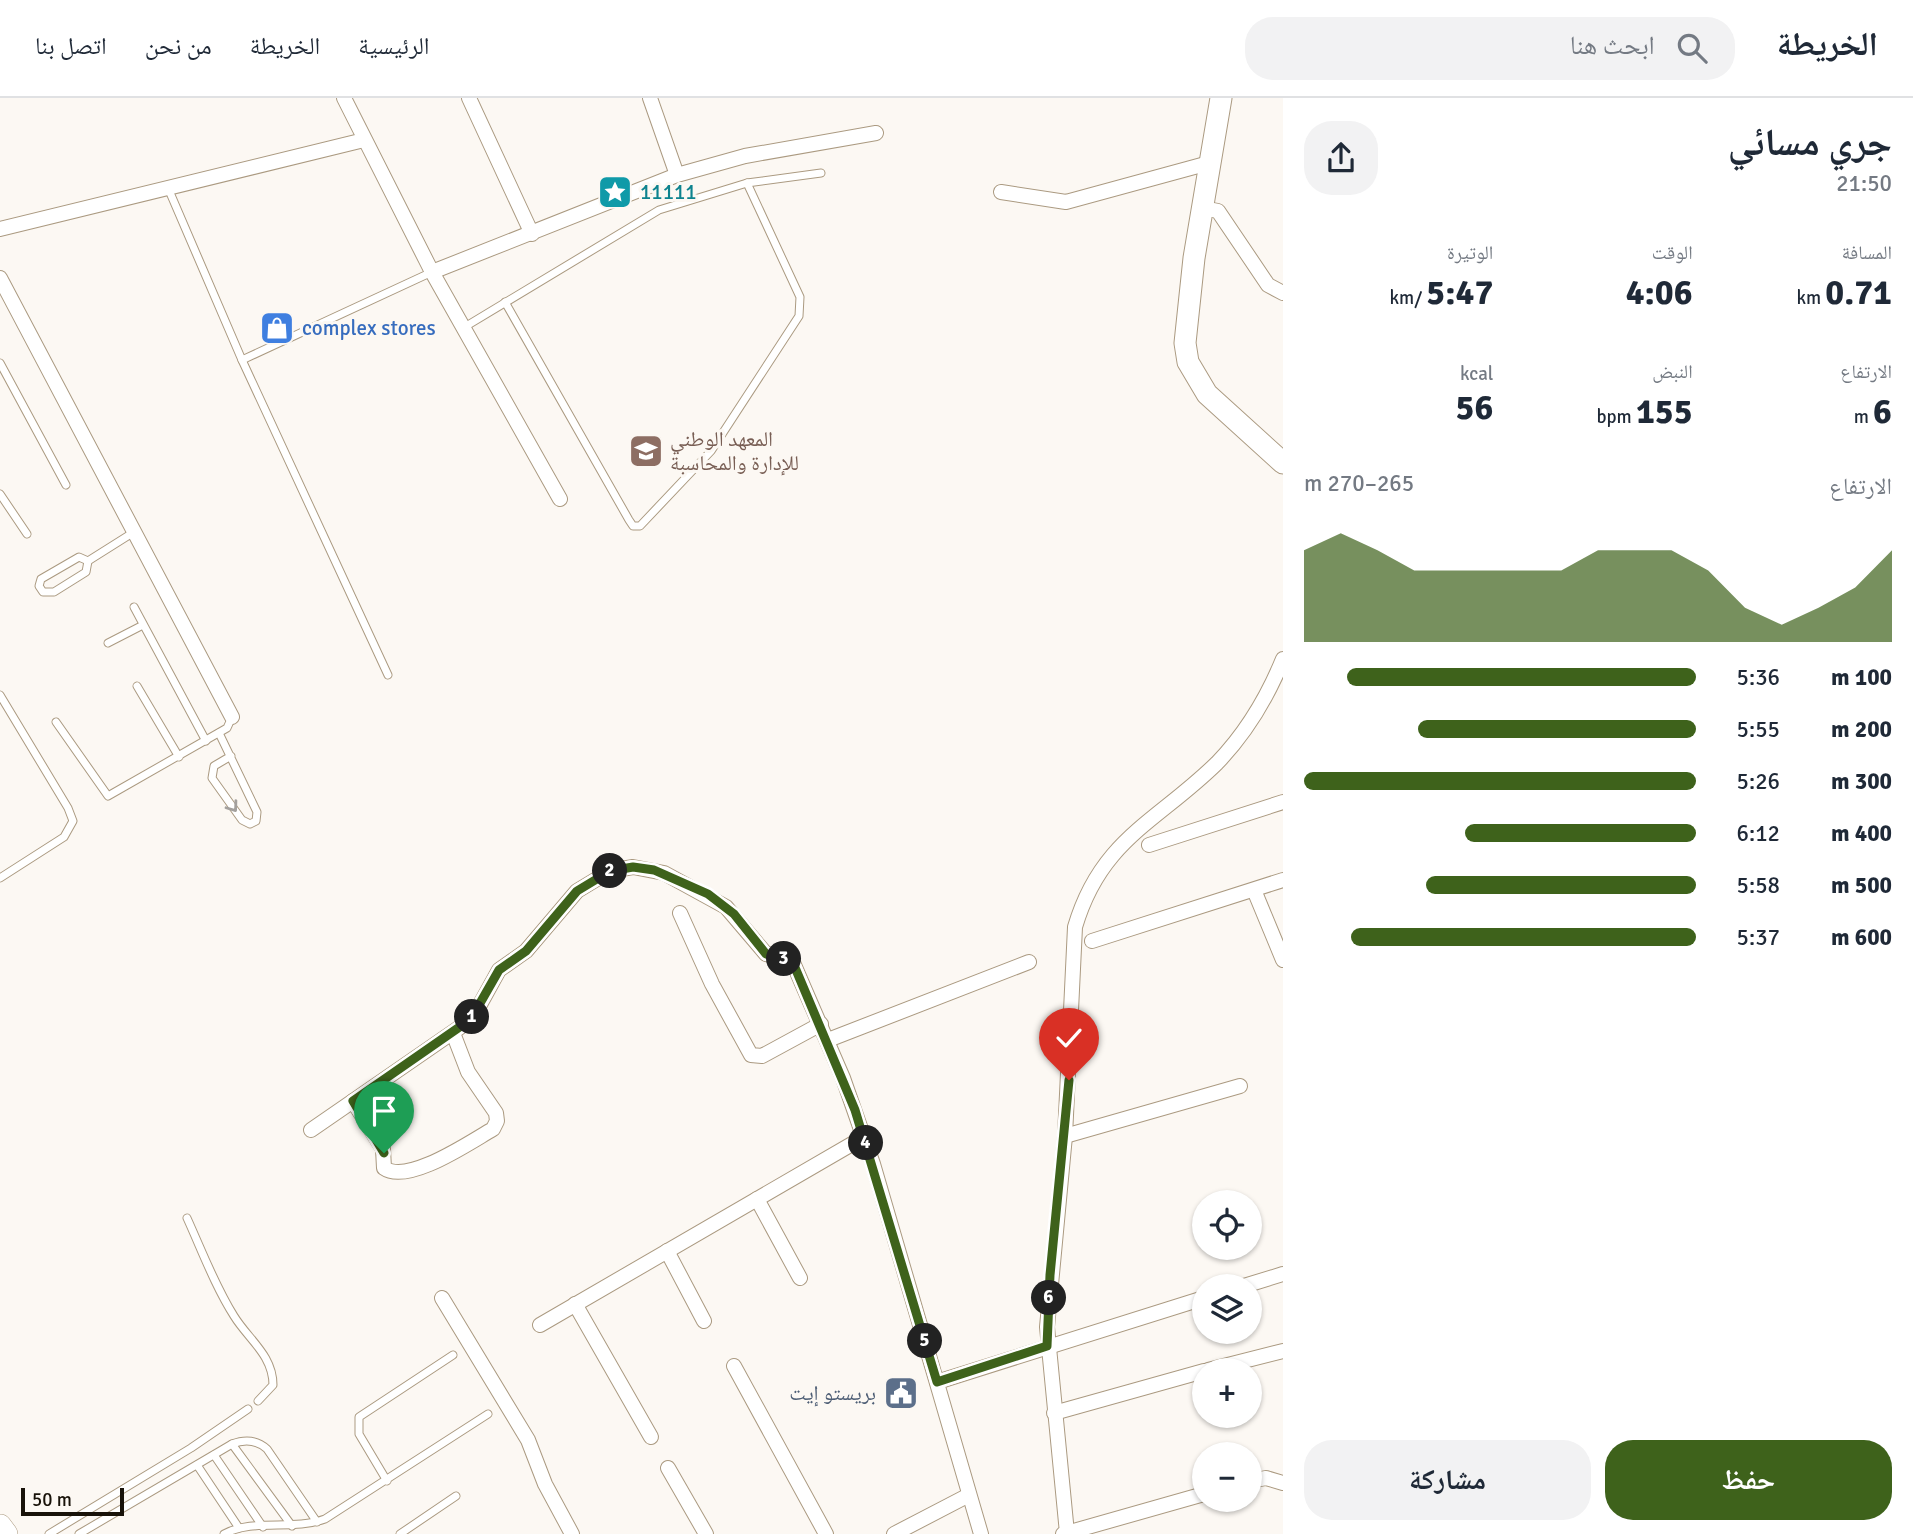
<!DOCTYPE html>
<html lang="ar">
<meta charset="utf-8">
<style>
:root{--surface:#fff;--page:#f2f2f3;--text:#1f2937;--muted:#747a83;--line:#e0e1e3;--accent:#3e621b}
body{margin:0;font-family:Signika,"Noto Naskh Arabic",sans-serif;background:var(--page);color:var(--text);direction:rtl;height:100vh;display:flex;flex-direction:column;font-size:26px;white-space:nowrap}
*{box-sizing:border-box;margin:0}
p{font-size:23px;color:var(--muted)}
.icon{flex:none;width:38px;height:38px;fill:none;stroke:currentColor;stroke-width:2;stroke-linecap:round;stroke-linejoin:round}
.map{position:relative;flex:1;overflow:hidden;direction:ltr}
.details{display:flex;flex-direction:column;background:var(--surface);width:630px}
.details>*{flex:none}
.controls{position:absolute;left:1192px;top:1092px;display:grid;gap:14px}
.controls a{display:grid;place-items:center;width:70px;height:70px;border-radius:50%;background:var(--surface);box-shadow:0 2px 5px #0004;font-size:35px}
.scale{position:absolute;left:21px;bottom:18px;width:103px;box-sizing:border-box;padding-left:7px;border:4px solid #181209;border-top:0;font-size:19px;line-height:24px;white-space:nowrap;color:#181209;-webkit-text-stroke:5px #fcf8f3;paint-order:stroke}
.pin{position:absolute;display:grid;place-items:center;width:60px;height:60px;color:#fff;margin:-72px -30px;border-radius:50% 50% 50% 0;rotate:-45deg;box-shadow:0 0 7px #0007}
.pin .icon{rotate:45deg}
.km{position:absolute;width:35px;height:35px;margin:-18px;border-radius:50%;background:#222;color:#fff;font-size:19px;line-height:35px;text-align:center}
.round{display:grid;place-items:center;flex:none;width:74px;height:74px;border-radius:28px;background:var(--page)}
.summary{display:flex;align-items:center;justify-content:space-between;height:119px;padding:0 21px}
h1{font-size:38px;font-weight:700;line-height:52px}
.stats{display:grid;grid-template-columns:repeat(3,1fr);gap:10px;height:119px;padding:7px 21px}
.stats div{display:grid;align-content:center}
.stats b{font-size:35px;font-weight:700}
.stats small{font-size:19px;font-weight:400}
.stats p{font-size:19px}
.chart{height:196px;padding:14px 21px}
.chart p{display:flex;justify-content:space-between}
.chart svg{width:100%;height:126px;margin-top:7px;fill:var(--accent);opacity:.7}
.primary-button{display:flex;gap:14px;margin-top:auto;padding:14px 21px}
.primary-button a{flex:1;height:80px;border-radius:28px;background:var(--accent);color:#fff;font-size:28px;font-weight:700;line-height:80px;text-align:center}
.primary-button a+a{background:var(--page);color:var(--text)}
ul{padding:0 21px;list-style:none;font-size:23px}
li{display:grid;grid-template-columns:112px 84px 1fr;align-items:center;height:52px}
li i{height:18px;border-radius:9px;background:var(--accent)}
header{display:flex;align-items:center;gap:42px;box-sizing:border-box;height:98px;padding:0 35px;background:var(--surface);border-bottom:2px solid var(--line)}
header strong{font-size:33px}
nav{display:flex;gap:38px;margin-inline-start:auto;font-size:24px}
.search{width:490px;height:63px;background:var(--page);display:flex;align-items:center;gap:18px;box-sizing:border-box;padding:0 24px;border-radius:28px;color:var(--muted);font-size:26px}
main{display:flex;flex:1;min-height:0}
.map>svg:first-child{display:block}
.lines{fill:none;stroke-linecap:round;stroke-linejoin:round}
.lane-casing{stroke:#ab9a81;stroke-width:9}
.street-casing{stroke:#ab9a81;stroke-width:16}
.secondary-casing{stroke:#ab9a81;stroke-width:23}
.primary-casing{stroke:#ab9a81;stroke-width:24}
.lane{stroke:#fff;stroke-width:7}
.street{stroke:#fff;stroke-width:14}
.secondary{stroke:#fff;stroke-width:21}
.primary{stroke:#fff;stroke-width:23}
.oneway{stroke:#a3a09d}
.route-casing{stroke:#fff;stroke-width:14}
.route{stroke:#3e621b;stroke-width:9}
.labels{text-anchor:middle;stroke-width:6;stroke-linejoin:round;paint-order:stroke}
.culture-label{font-size:21px;fill:#0d838f;stroke:#fcf8f3;text-anchor:start}
.shop-label{font-size:21px;fill:#366cbe;stroke:#fcf8f3;text-anchor:start}
.education-label{font-size:21px;fill:#785e54;stroke:#fcf8f3;text-anchor:start}
.service-label{font-size:21px;fill:#4e5e75;stroke:#fcf8f3;text-anchor:end}
</style>
<header>
<strong>الخريطة</strong>
<div class="search"><svg class="icon" aria-label="search" viewBox="0 0 24 24"><circle cx="10" cy="10" r="6"/><path d="M15 15l6 6"/></svg>ابحث هنا</div>
<nav><a>الرئيسية</a><a>الخريطة</a><a>من نحن</a><a>اتصل بنا</a></nav>
</header>
<main>
<section class="details">
<div class="summary"><div><h1>جري مسائي</h1><p>21:50</p></div><a class="round"><svg class="icon" aria-label="share" viewBox="0 0 24 24"><path d="M12 15V3M7 8l5-5 5 5M5 13v7h14v-7"/></svg></a></div>
<div class="stats">
<div><p>المسافة</p><b>0.71<small> km</small></b></div>
<div><p>الوقت</p><b>4:06</b></div>
<div><p>الوتيرة</p><b>5:47<small> /km</small></b></div>
</div>
<div class="stats">
<div><p>الارتفاع</p><b>6<small> m</small></b></div>
<div><p>النبض</p><b>155<small> bpm</small></b></div>
<div><p>kcal</p><b>56</b></div>
</div>
<div class="chart"><p><span>الارتفاع</span>265–270 m</p>
<svg viewBox="0 0 160 44" preserveAspectRatio="none"><path d="M0 44V12L10 6L20 12L30 19L40 19L50 19L60 19L70 19L80 12L90 12L100 12L110 19L120 32L130 38L140 32L150 25L160 12V44z"/></svg>
</div>
<ul>
<li><b>100 m</b>5:36<i style="width:89%"></i></li>
<li><b>200 m</b>5:55<i style="width:71%"></i></li>
<li><b>300 m</b>5:26<i style="width:100%"></i></li>
<li><b>400 m</b>6:12<i style="width:59%"></i></li>
<li><b>500 m</b>5:58<i style="width:69%"></i></li>
<li><b>600 m</b>5:37<i style="width:88%"></i></li>
</ul>
<div class="primary-button"><a>حفظ</a><a>مشاركة</a></div>
</section>
<div class="map">
<svg width="1283" height="1436" viewBox="0 0 1283 1436">
<rect width="100%" height="100%" fill="#fcf8f3"/>
<g class="lines">
<!-- lane casing -->
<g class="lane-casing">
<g id="lane">
<polyline points="168,90 242,262 388,577"/>
<polyline points="505,204 629,422 633,428 640,428 711,353 799,218 800,199 747,85"/>
<polyline points="463,230 659,112 747,85 821,75"/>
<polyline points="242,262 432,174"/>
<polyline points="0,265 66,387"/>
<polyline points="0,396 27,436"/>
<polygon points="79,459 88,463 86,474 54,494 43,494 39,488 41,481"/>
<polyline points="88,463 134,434"/>
<polyline points="134,509 206,643"/>
<polyline points="108,545 143,527"/>
<polyline points="137,588 179,659"/>
<polyline points="0,597 68,710 73,723 64,739 0,780"/>
<polyline points="56,624 108,698 227,630 232,619"/>
<polyline points="219,635 257,714 256,723 250,726 242,722 212,680 214,668 231,658"/>
<path d="M187 1120C202 1153 215 1188 234 1218 248 1241 273 1257 273 1287L258 1303"/>
<polyline points="232,1346 292,1428"/>
<polyline points="214,1357 263,1429"/>
<polyline points="197,1367 239,1430"/>
<polyline points="387,1383 359,1336 359,1319 453,1257"/>
<polyline points="49,1436 191,1350 248,1311"/>
<path d="M79 1436 232 1346C245 1341 257 1342 267 1351L317 1424"/>
<path d="M224 1436C254 1420 292 1433 325 1421L488 1316"/>
<polyline points="400,1436 456,1398"/>
</g>
</g>
<!-- street casing -->
<g class="street-casing">
<g id="street">
<polyline points="344,0 432,174 560,401"/>
<polyline points="469,0 532,136"/>
<polyline points="650,0 677,77"/>
<polyline points="1001,94 1066,104 1209,65"/>
<polyline points="1202,110 1218,113 1268,187 1283,195"/>
<polyline points="0,131 364,42"/>
<polyline points="432,174 677,77 745,58 876,35"/>
<polyline points="0,180 232,619"/>
<polyline points="1149,747 1283,704"/>
<polyline points="1254,792 1283,862"/>
<polyline points="680,815 712,886 751,957 762,958 821,926"/>
<polyline points="1092,843 1283,782"/>
<polyline points="828,942 1029,864"/>
<path d="M353 1003 383 1051 384 1070C408 1087 470 1044 493 1031L497 1023 496 1015 468 974 453 935"/>
<polyline points="311,1032 472,921 499,872 526,853 577,793 610,773 633,769 664,775 726,809 766,856 791,860 843,980 873,1066 981,1436"/>
<polyline points="1065,1038 1240,988"/>
<polyline points="757,1101 800,1180"/>
<polyline points="667,1153 704,1223"/>
<polyline points="1244,1188 1283,1176"/>
<polyline points="442,1200 528,1342 545,1386 572,1436"/>
<polyline points="575,1206 651,1339"/>
<polyline points="540,1227 864,1039"/>
<polyline points="734,1268 826,1436"/>
<polyline points="1208,1272 1283,1253"/>
<polyline points="937,1284 1204,1200"/>
<polyline points="1054,1315 1204,1273"/>
<polyline points="668,1370 706,1436"/>
<polyline points="1250,1383 1266,1380 1283,1385"/>
<path d="M1067 1435 1047 1229 1065 1038 1075 829C1101 741 1157 724 1217 665 1246 635 1267 600 1283 561"/>
<polyline points="894,1436 969,1397"/>
<polyline points="1063,1436 1204,1396"/>
</g>
</g>
<!-- secondary casing -->
<g class="secondary-casing">
<polyline id="secondary" points="1221,0 1194,160 1185,245 1188,264 1207,296 1283,365"/>
</g>
<!-- primary casing -->
<g class="primary-casing">
<polyline id="primary" points="0,1428 6,1436"/>
</g>
<!-- lane -->
<use href="#lane" class="lane"/>
<!-- street -->
<use href="#street" class="street"/>
<!-- secondary -->
<use href="#secondary" class="secondary"/>
<!-- primary -->
<use href="#primary" class="primary"/>
</g>
<!-- one-way arrows -->
<defs><path id="oneway-chevron" d="M-2-3.5L2.5 0L-2 3.5" fill="none" stroke-width="1.6" stroke-linecap="round" stroke-linejoin="round" transform="scale(1.75)"/></defs>
<use class="oneway" href="#oneway-chevron" transform="translate(233 709) rotate(54)"/>
<g class="lines">
<!-- route casing -->
<g class="route-casing">
<polyline id="route" points="384,1055 353,1003 471,921 499,872 526,853 577,793 610,773 633,769 654,772 708,796 734,816 766,856 791,860 855,1012 937,1284 1047,1248 1050,1177 1069,982"/>
</g>
<!-- route -->
<use href="#route" class="route"/>
</g>
<!-- icons -->
<defs>
<g id="sight-square" transform="scale(1.75)"><rect x="-9" y="-9" width="18" height="18" rx="4" fill="#0f9aa8" stroke="#fcf8f3"/><path d="M0-6L1.8-2.2L6-1.7L2.9 1.2L3.7 5.4L0 3.3L-3.7 5.4L-2.9 1.2L-6-1.7L-1.8-2.2Z" fill="#fff"/></g>
<g id="shop-square" transform="scale(1.75)"><rect x="-9" y="-9" width="18" height="18" rx="4" fill="#3f7fe0" stroke="#fcf8f3"/><path d="M-5-2.5h2.3a2.7 3.5 0 0 1 5.4 0H5L5.5 6h-11ZM-1.5-2.5h3a1.5 2.3 0 0 0-3 0Z" fill="#fff"/></g>
<g id="university-square" transform="scale(1.75)"><rect x="-9" y="-9" width="18" height="18" rx="4" fill="#8d6e63" stroke="#fcf8f3"/><path d="M0-5L7-2L0 1L-7-2ZM-4 1L0 2.5L4 1V4Q0 6-4 4Z" fill="#fff"/></g>
<g id="civic-square" transform="scale(1.75)"><rect x="-9" y="-9" width="18" height="18" rx="4" fill="#5c6f8a" stroke="#fcf8f3"/><path d="M-.6-6.5H3V-4.5H.6V-3L4-1V1h2V6H-6V1h2V-1L-.6-3ZM-1.2 2.5V6h2.4V2.5Z" fill="#fff"/></g>
</defs>
<g fill-rule="evenodd">
<use href="#sight-square" x="615" y="94"/>
<use href="#shop-square" x="277" y="230"/>
<use href="#university-square" x="646" y="353"/>
<use href="#civic-square" x="901" y="1295"/>
</g>
<g class="labels">
<!-- culture labels -->
<g class="culture-label">
<text x="640" y="101">11111</text>
</g>
<!-- shop labels -->
<g class="shop-label">
<text x="302" y="237">complex stores</text>
</g>
<!-- education labels -->
<g class="education-label">
<text x="670" y="348">المعهد الوطني<tspan x="670" dy="24">للإدارة والمحاسبة</tspan></text>
</g>
<!-- service labels -->
<g class="service-label">
<text x="876" y="1302">بريستو إيت</text>
</g>
</g>
</svg>
<div class="controls">
<a><svg class="icon" aria-label="locate" viewBox="0 0 24 24"><circle cx="12" cy="12" r="6"/><path d="M12 2v4M12 18v4M2 12h4M18 12h4"/></svg></a>
<a><svg class="icon" aria-label="layers" viewBox="0 0 24 24"><path d="M12 4l9 5-9 5-9-5zM3 14l9 5 9-5"/></svg></a>
<a>+</a>
<a>−</a>
</div>
<div class="scale">50 m</div>
<div class="pin" style="left:384px;top:1055px;background:#1e9e55"><svg class="icon" aria-label="arrive" viewBox="0 0 24 24"><path d="M6 21V4h12l-3 4 3 4H6"/></svg></div>
<div class="pin" style="left:1069px;top:982px;background:#d93025"><svg class="icon" aria-label="check" viewBox="0 0 24 24"><path d="M5 12l5 5 9-10"/></svg></div>
<b class="km" style="left:472px;top:919px">1</b>
<b class="km" style="left:610px;top:773px">2</b>
<b class="km" style="left:784px;top:861px">3</b>
<b class="km" style="left:866px;top:1045px">4</b>
<b class="km" style="left:925px;top:1243px">5</b>
<b class="km" style="left:1049px;top:1200px">6</b>
</div>
</main>
